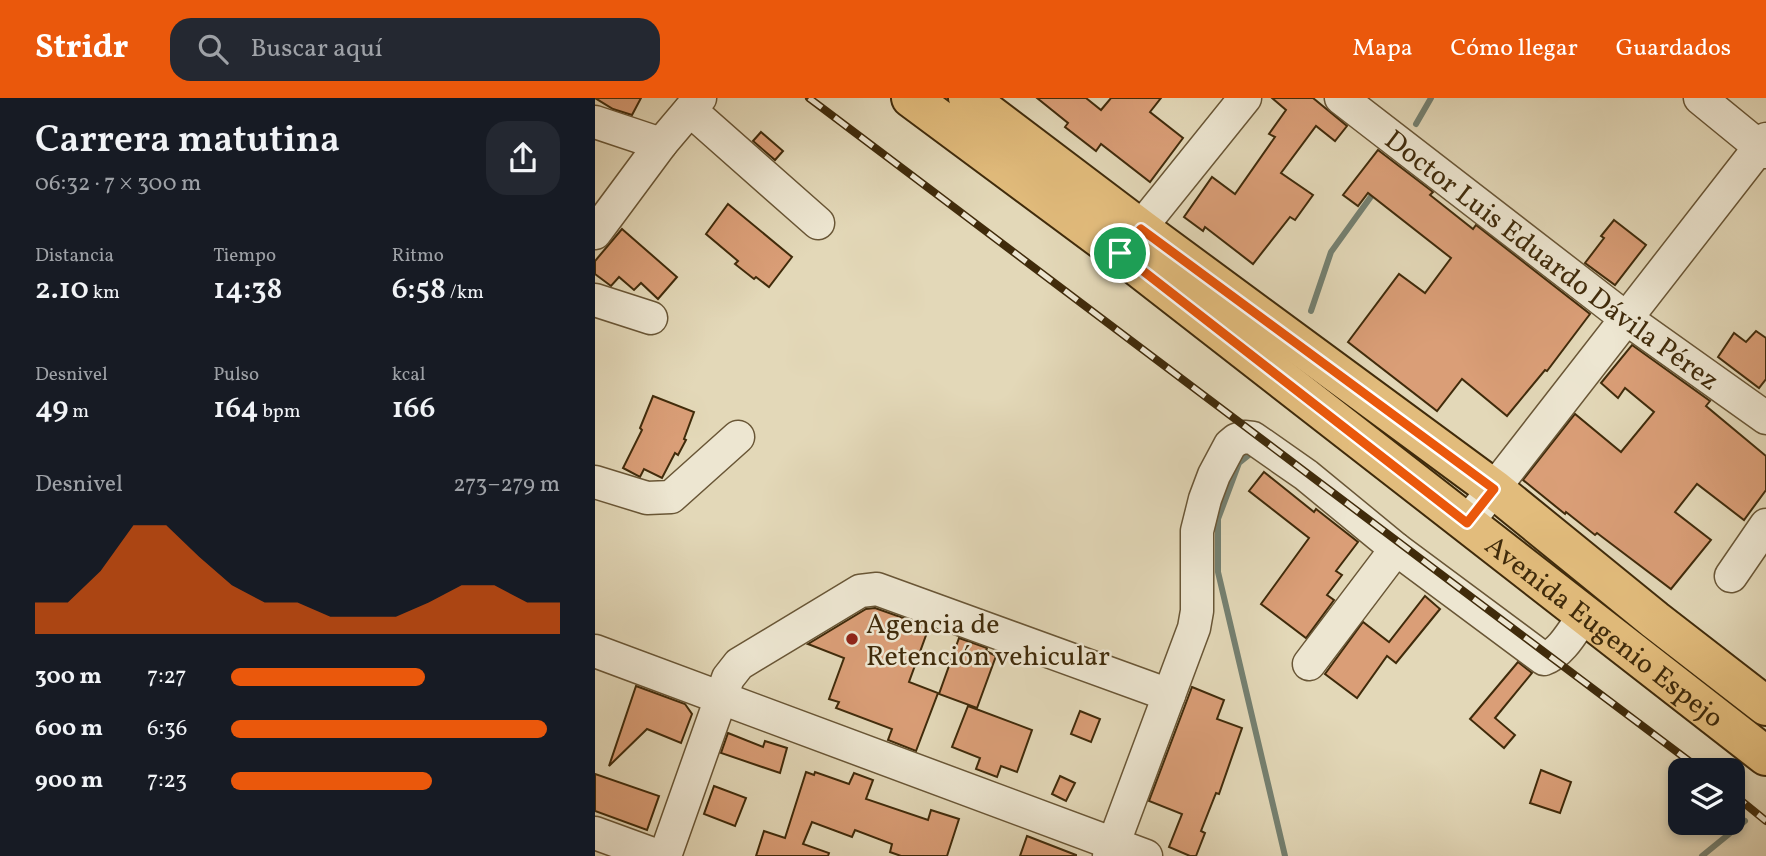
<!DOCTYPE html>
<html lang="es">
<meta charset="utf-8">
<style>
:root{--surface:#171b24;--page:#242831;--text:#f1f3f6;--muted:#9ea1a6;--accent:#ea580c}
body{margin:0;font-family:Vollkorn,serif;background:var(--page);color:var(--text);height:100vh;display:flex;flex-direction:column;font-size:26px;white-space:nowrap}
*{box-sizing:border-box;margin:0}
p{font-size:23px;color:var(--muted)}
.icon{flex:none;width:38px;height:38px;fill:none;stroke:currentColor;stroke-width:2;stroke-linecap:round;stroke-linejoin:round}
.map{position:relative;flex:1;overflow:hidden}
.side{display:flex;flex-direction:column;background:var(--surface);width:595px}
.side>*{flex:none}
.buttons{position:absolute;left:1073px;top:660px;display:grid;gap:14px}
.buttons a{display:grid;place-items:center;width:77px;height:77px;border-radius:14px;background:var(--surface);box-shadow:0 4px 10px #0003;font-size:35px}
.pin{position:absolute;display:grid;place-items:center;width:60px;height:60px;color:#fff;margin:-30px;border:4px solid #fff;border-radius:50%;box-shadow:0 2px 7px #0007}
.round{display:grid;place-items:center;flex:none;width:74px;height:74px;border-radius:21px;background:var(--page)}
.summary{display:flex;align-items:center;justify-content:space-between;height:119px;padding:0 35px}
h1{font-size:38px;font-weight:600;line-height:52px}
.figures{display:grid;grid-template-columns:repeat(3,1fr);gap:10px;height:119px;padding:7px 35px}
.figures div{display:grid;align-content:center}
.figures b{font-size:30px;font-weight:600}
.figures small{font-size:19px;font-weight:400}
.figures p{font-size:19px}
.chart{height:196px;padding:14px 35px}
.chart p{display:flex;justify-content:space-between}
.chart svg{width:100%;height:126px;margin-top:7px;fill:var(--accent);opacity:.7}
ul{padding:0 35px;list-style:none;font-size:23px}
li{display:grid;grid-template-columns:112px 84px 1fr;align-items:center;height:52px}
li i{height:18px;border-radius:9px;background:var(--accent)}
header{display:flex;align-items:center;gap:42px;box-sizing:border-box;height:98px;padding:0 35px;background:var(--accent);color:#fff}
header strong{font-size:33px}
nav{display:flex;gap:38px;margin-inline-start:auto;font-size:24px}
.search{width:490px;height:63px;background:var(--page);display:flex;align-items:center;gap:18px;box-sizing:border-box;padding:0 24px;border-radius:21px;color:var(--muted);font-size:26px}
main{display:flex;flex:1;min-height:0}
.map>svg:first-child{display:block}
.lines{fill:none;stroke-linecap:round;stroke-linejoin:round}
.stream{stroke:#748071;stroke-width:6}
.building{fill:#da9e77;stroke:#402b0b;stroke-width:2}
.minor-casing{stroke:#695636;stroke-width:35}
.major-casing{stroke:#402b0b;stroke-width:42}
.minor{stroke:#ede6d1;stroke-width:32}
.major{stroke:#e2bc7c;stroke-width:38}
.rail-casing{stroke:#402b0b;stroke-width:8}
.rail{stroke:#ede6d1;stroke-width:5;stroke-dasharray:16;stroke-linecap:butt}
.route-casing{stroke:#fff;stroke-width:14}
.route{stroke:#ea580c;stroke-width:9}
.poi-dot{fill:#8f2418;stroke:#ede6d1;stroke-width:2.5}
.labels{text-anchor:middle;stroke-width:5;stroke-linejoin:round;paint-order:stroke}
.street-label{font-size:28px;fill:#402b0b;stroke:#ede6d1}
.poi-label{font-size:28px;fill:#402b0b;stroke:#ede6d1;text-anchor:start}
</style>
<header>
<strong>Stridr</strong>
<div class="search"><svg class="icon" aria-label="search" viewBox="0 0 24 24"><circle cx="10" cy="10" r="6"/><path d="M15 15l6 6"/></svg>Buscar aquí</div>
<nav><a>Mapa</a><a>Cómo llegar</a><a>Guardados</a></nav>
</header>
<main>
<section class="side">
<div class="summary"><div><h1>Carrera matutina</h1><p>06:32 · 7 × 300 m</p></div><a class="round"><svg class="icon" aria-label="share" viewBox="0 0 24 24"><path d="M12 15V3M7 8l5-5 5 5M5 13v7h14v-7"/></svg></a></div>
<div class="figures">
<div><p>Distancia</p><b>2.10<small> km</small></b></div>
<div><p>Tiempo</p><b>14:38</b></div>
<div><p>Ritmo</p><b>6:58<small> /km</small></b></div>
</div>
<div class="figures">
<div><p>Desnivel</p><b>49<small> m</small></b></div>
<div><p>Pulso</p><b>164<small> bpm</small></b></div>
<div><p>kcal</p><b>166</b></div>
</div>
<div class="chart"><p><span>Desnivel</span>273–279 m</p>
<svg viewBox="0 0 160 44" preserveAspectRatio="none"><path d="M0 44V33L10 33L20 22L30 6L40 6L50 17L60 27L70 33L80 33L90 38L100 38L110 38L120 33L130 27L140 27L150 33L160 33V44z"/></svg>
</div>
<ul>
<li><b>300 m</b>7:27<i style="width:59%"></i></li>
<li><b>600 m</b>6:36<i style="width:96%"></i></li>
<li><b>900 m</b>7:23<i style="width:61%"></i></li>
</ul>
</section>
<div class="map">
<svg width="1171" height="758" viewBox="0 0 1171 758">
<rect width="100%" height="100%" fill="#e3d8b8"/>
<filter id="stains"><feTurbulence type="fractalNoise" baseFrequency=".00286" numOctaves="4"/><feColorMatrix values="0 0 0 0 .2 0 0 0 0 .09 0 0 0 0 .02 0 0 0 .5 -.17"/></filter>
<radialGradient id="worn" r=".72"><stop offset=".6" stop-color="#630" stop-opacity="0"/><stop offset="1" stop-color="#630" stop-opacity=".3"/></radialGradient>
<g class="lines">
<!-- stream -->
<g class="stream">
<polyline points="821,26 836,0"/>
<polyline points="716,213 736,154 780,93"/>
<polyline points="659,353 644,365 623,421 623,474 690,758"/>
<polyline points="1107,758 1150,723"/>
</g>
</g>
<!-- building -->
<g class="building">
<polygon points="0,0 46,0 37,17 18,11"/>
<polygon points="442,0 491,0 506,12 516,0 566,0 555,14 588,40 555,84 506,46 501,53 470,29 473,25"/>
<polygon points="677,0 718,0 752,28 740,43 721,28 686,75 718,97 700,122 695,119 658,166 610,129 608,133 589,119 617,79 640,96 680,39 674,36 691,12"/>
<polygon points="166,34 188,53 180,62 158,43"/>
<polygon points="783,52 838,94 835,97 878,131 881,127 995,216 952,273 950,272 912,318 867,281 842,313 753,244 804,176 830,195 856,160 773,95 763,108 748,97"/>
<polygon points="133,106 197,159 174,189 161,179 159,181 140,166 143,163 111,136"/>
<polygon points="1019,122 1051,147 1020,187 990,165 1009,140 1006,138"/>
<polygon points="27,131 82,179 63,201 46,185 39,192 24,179 16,188 0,176 0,163"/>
<polygon points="1161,233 1171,240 1171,281 1164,290 1123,259 1139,235 1151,244"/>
<polygon points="1037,247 1115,303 1111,308 1171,358 1171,392 1149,422 1102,386 1080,414 1116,442 1076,491 1002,435 1000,437 971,414 970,416 928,382 980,316 1026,354 1059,314 1030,290 1023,300 1006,285"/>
<polygon points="58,298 99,314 89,341 91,342 83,357 80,355 67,380 49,371 45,379 28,370 47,332 45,330"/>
<polygon points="669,374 719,414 721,411 763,444 741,473 747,477 732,497 739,502 711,540 666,506 714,440 654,393"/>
<polygon points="830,498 845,511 801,565 792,558 762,600 730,576 768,524 794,544"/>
<polygon points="280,510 334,529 314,584 343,595 321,653 293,642 297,631 241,610 244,604 234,601 249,560 213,546 271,511"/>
<polygon points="364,540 392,550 391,553 401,558 382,610 344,596"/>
<polygon points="923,564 937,575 900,620 920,637 909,650 875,621"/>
<polygon points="41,588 90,606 97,616 86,645 52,631 14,668"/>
<polygon points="597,589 629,602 622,621 647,630 624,696 621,695 606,733 610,735 601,758 595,758 574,749 587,716 554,703"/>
<polygon points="373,608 437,632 422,674 406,668 402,679 381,671 385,660 357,649"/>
<polygon points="485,613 505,621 496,644 476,636"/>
<polygon points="133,635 168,649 170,643 192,650 185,675 126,655"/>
<polygon points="946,672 976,684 965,715 935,705"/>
<polygon points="211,674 219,677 220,674 254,686 259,675 278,682 271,701 333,722 336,712 364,721 352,758 306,758 295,754 297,746 260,732 257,739 217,724 208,746 234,755 233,758 161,758 169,733 190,740"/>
<polygon points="0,676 64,698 52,732 0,713"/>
<polygon points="465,678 480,685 471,703 457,696"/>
<polygon points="119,688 151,700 140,728 109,716"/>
<polygon points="432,738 481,757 481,758 425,758"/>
</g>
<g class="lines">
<!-- minor casing -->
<g class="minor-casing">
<g id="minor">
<path id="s1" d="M746 0 1032 221 1171 320"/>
<polyline points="1105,0 1171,54"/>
<polyline points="95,12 223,125"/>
<polyline points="0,24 66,46"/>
<polyline points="0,135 66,46 105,0"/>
<polyline points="530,149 650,0"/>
<polyline points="0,202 56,220"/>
<polyline points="0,384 52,400 76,399 143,339"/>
<polyline points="872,425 1171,41"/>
<polyline points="1136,478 1171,427"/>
<polyline points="0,553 551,758"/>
<polyline points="714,566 801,451"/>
<polyline points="0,735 63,758"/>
<polyline points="70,758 133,580 144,566 265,493 282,491 574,597"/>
<path d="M514 758 599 530 602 513V433L610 401 619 377 635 347 641 342 649 339 658 340 711 377 801 451 949 561C967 555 979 531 990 516"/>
</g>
</g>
<!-- major casing -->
<g class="major-casing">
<g id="major">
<path id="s2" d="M316 0 525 155 1171 658"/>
<polyline points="373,0 546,131 899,391 1060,522 1171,608"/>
</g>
</g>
<!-- minor -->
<use href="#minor" class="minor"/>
<!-- major -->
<use href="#major" class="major"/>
<!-- rail casing -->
<g class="rail-casing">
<g id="rail">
<polyline points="214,0 1106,672"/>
<polyline points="1138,696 1171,723"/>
</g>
</g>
<!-- rail -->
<use href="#rail" class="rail"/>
</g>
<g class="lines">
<!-- route casing -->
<g class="route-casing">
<polygon id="route" points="546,131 899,391 872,425 525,155"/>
</g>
<!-- route -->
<use href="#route" class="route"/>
</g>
<!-- markers -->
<circle class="poi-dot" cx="257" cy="541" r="7"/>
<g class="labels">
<!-- street labels -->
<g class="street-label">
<text dy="10" stroke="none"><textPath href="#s1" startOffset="266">Doctor Luis Eduardo Dávila Pérez</textPath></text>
<text dy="10" stroke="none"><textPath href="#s2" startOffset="875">Avenida Eugenio Espejo</textPath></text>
</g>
<!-- poi labels -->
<g class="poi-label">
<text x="271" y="535">Agencia de<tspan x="271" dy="32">Retención vehicular</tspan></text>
</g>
</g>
<rect width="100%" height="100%" filter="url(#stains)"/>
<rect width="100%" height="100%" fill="url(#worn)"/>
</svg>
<div class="buttons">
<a><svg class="icon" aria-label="layers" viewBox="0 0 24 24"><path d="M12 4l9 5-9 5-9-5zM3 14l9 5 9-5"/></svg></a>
</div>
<div class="pin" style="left:525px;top:155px;background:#1e9e55"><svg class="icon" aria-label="arrive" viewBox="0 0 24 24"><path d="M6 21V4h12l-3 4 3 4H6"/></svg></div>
</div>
</main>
